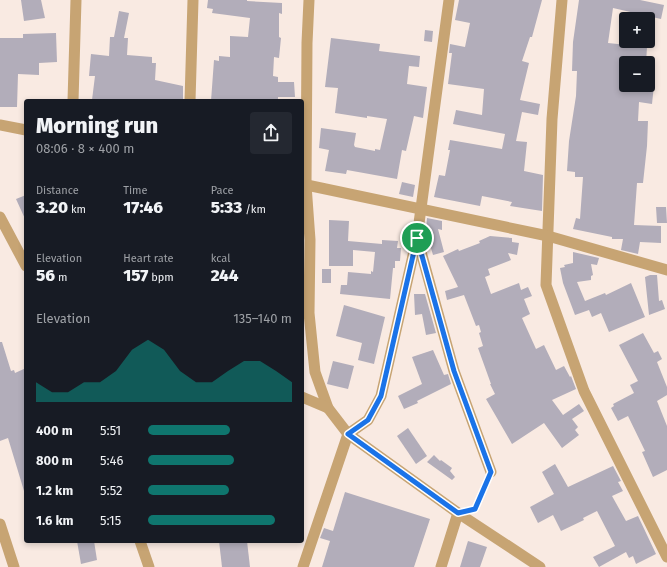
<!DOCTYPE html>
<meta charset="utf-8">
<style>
:root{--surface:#171b24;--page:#242831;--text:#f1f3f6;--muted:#9ea1a6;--accent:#0f766e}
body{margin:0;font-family:"Fira Sans",sans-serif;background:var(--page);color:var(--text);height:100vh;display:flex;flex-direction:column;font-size:15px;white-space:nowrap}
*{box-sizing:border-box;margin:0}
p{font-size:13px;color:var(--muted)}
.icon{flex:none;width:22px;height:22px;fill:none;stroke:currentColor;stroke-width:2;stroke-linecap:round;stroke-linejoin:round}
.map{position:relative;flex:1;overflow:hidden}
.sheet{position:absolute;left:24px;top:99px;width:280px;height:444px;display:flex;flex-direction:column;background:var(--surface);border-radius:4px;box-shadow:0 2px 6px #0003}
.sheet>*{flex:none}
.buttons{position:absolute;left:619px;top:12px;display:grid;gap:8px}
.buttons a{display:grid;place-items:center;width:36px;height:36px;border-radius:4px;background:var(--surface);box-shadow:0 2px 6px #0003;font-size:20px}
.pin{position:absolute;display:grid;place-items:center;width:34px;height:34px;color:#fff;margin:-17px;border:2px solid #fff;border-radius:50%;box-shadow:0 1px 4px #0007}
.round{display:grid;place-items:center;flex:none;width:42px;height:42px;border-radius:4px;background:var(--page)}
.overview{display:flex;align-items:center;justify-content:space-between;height:68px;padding:0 12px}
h1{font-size:22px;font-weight:800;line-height:30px}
.metrics{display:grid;grid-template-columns:repeat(3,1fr);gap:6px;height:68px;padding:4px 12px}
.metrics div{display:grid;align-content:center}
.metrics b{font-size:17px;font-weight:800}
.metrics small{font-size:11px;font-weight:400}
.metrics p{font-size:11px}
.chart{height:112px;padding:8px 12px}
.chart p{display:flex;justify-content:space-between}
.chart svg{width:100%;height:72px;margin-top:4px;fill:var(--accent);opacity:.7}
ul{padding:0 12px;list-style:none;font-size:13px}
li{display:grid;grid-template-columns:64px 48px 1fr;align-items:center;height:30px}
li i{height:10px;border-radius:5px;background:var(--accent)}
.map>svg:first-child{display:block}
.building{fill:#b2adba}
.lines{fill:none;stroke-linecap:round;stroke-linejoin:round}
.path{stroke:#a79c96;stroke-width:2;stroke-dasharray:3 2;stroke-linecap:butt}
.minor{stroke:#c7a473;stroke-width:11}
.route-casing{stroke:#fff;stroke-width:8}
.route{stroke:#1a73e8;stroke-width:5}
</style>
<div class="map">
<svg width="667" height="567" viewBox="0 0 667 567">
<rect width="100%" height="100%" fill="#f9eae2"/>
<!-- building -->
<g class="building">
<polygon points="21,0 41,0 45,18 24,21"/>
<polygon points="208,0 247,0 247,1 282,3 282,14 279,13 279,37 281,38 279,58 274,57 273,76 278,77 278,82 294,82 295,97 278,97 278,101 211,101 214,60 219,61 219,56 230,57 230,36 248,37 250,18 212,13 213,9 207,8"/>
<polygon points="459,0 542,0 532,37 530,37 522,61 529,63 520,100 540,104 538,115 522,112 516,141 527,142 524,171 543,175 542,211 510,206 512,202 482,196 480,206 434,197 439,175 445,176 450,150 448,150 450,140 502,149 505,134 453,124 456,110 482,115 484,89 448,84 452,53 449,53 450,44 465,47 470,23 455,20"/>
<polygon points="579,0 640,0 664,5 661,19 613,8 608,43 647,47 646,63 626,63 626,85 654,85 652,104 639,102 638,121 648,121 647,146 643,183 637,183 634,225 661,226 661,243 640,242 638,254 621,250 623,239 612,239 612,237 573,229 576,218 580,219 583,177 575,177 575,172 567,171 569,141 576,96 577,71 572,71 573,42"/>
<polygon points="119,11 129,13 124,38 128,38 127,55 152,57 152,63 156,63 155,80 183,86 183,101 92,100 95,76 89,76 91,54 109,56 110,37 114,37"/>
<polygon points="425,30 433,31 432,42 424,41"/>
<polygon points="56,33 57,62 39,63 39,75 18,74 17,107 0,107 0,38 23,38 23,34"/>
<polygon points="331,38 380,44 379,51 420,56 419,67 409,66 407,84 427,87 423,118 414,116 406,151 402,150 397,179 347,170 346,174 325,171 329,150 319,148 321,128 356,133 354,145 355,147 375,151 375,149 380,150 387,119 367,116 367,118 335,113 338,88 325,87"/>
<polygon points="402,182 415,185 413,197 399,194"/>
<polygon points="26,195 26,221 16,199"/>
<polygon points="656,207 666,207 667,223 657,223"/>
<polygon points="427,218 442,221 442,230 438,229 444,252 433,255 426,231"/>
<polygon points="329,220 349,221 348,241 382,244 382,240 398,241 397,248 401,248 400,261 395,261 395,268 393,268 390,299 340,294 341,285 347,285 348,272 371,274 371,271 373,272 375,252 353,250 353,266 329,266"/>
<polygon points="490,236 512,238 512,242 519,243 517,255 508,253 511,260 488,269 490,275 485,277 491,294 519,283 521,290 528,287 532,296 524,299 530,314 522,318 536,349 544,345 556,370 564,366 570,377 571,376 576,389 552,400 563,415 579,404 584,411 572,419 578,427 575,430 579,435 562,448 544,423 512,444 486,399 495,394 490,384 491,384 478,348 483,346 479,333 481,332 479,325 476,326 464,295 447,300 445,291 458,287 443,256 458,249 459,251 480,243 479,241"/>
<polygon points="573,252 599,258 597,265 591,264 593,275 591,276 591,280 577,282 585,301 605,293 606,295 631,283 645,317 609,332 601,313 592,317 589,310 575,315 563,283 560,268 565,267 564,265 573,263"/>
<rect x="322" y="269" width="9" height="14"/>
<polygon points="650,275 657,275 659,301 662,300 665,309 649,315 645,277"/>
<polygon points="414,294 425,294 436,333 426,335 422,314 415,315"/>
<polygon points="344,305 385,317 374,364 358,360 362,343 336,336"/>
<polygon points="643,333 654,353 658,351 662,359 657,362 667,387 667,395 657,401 667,426 667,470 653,477 642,452 645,451 628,416 618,421 611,408 614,406 613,404 634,393 630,385 638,381 619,345"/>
<polygon points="0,342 2,342 11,371 14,370 15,373 26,368 26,491 24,491 8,438 0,441"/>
<polygon points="433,350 444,375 448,374 451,384 417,401 418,403 404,409 398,396 422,384 412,357"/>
<polygon points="333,361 354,366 348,389 327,384"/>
<polygon points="408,428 427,456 416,464 397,436"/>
<polygon points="434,455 440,461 441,460 452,468 450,471 455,477 452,480 427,462"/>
<polygon points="555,464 568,487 613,466 621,481 618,482 623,491 612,496 626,521 638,516 656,554 636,564 633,556 629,558 626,552 599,567 593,557 615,546 597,511 583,518 584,520 561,531 553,515 538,523 530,507 554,494 542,472"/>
<polygon points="345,492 430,519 414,567 322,567 330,541 320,538 324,528 333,531"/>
<polygon points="77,541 94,541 97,560 81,564"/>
<polygon points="219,541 247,541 250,567 222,567"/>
<polygon points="468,541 487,547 480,567 460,567"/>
</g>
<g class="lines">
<!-- path -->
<polyline class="path" points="473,510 475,509 487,482"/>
<!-- minor -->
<g class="minor">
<polyline points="309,0 307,43 306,185 310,240 309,313 315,372 328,408 348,434 458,513 540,567"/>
<polyline points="562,0 552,119 546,285 584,391 667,557"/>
<polyline points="73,101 76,0"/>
<polyline points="190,101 193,0"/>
<polyline points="0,125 26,130"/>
<polyline points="302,184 548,236 667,270"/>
<polyline points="0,217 26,266"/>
<polyline points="418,241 454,371 491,472"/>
<polyline points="302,397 328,408"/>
<polyline points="0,524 14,567"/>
<polyline points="140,541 149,567"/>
<polyline points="303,567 348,434 368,420 381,396 417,238 449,0"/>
<polyline points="441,567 458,513"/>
</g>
</g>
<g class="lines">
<!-- route casing -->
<g class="route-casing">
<polygon id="route" points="417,238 454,371 491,472 475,509 458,513 348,434 368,420 381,396"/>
</g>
<!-- route -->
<use href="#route" class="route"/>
</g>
</svg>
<div class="buttons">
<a>+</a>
<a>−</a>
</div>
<div class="pin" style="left:417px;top:238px;background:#1e9e55"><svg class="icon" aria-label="arrive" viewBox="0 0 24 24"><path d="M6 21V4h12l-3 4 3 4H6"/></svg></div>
<section class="sheet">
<div class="overview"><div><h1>Morning run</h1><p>08:06 · 8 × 400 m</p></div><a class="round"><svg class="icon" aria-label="share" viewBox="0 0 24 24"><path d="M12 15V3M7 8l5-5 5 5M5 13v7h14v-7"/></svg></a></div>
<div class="metrics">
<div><p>Distance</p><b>3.20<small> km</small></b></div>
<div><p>Time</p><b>17:46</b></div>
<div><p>Pace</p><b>5:33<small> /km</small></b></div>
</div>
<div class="metrics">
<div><p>Elevation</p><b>56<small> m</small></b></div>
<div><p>Heart rate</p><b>157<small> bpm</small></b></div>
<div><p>kcal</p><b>244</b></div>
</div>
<div class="chart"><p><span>Elevation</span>135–140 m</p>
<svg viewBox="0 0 160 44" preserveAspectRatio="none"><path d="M0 44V32L10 38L20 38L30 32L40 32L50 25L60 12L70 6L80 12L90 25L100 32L110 32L120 25L130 19L140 19L150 25L160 32V44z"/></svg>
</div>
<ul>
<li><b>400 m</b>5:51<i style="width:57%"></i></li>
<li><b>800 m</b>5:46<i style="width:60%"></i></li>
<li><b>1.2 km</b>5:52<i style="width:56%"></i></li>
<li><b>1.6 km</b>5:15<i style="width:88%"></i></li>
</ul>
</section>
</div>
